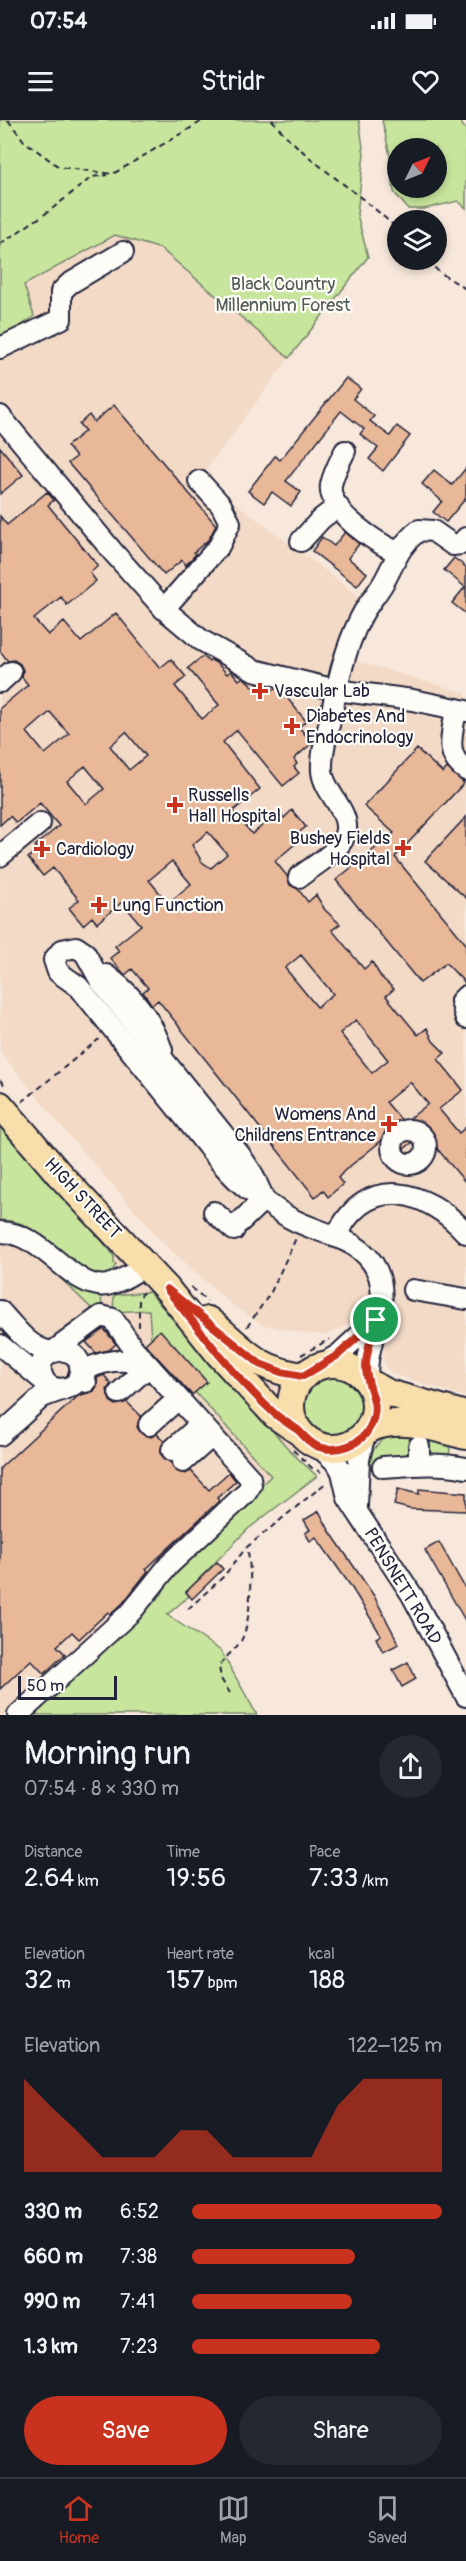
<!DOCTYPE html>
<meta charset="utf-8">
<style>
:root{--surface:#171b24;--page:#242831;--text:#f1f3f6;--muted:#9ea1a6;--line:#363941;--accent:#c8321e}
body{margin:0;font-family:Pangolin,sans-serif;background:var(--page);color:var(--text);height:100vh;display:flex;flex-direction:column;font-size:22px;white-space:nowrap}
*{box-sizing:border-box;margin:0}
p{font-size:20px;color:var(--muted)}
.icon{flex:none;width:33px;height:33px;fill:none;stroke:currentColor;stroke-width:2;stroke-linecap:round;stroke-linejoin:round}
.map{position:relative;height:1595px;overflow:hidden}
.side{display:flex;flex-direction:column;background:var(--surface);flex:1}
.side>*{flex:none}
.needle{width:39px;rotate:47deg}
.buttons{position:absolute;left:387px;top:18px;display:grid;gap:12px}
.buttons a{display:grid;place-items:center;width:60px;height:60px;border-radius:50%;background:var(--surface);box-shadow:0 3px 9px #0003;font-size:30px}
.scale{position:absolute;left:18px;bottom:15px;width:99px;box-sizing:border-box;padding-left:6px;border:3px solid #22223b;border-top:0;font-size:16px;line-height:21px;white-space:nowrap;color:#22223b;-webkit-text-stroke:4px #fdfcf7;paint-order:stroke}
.pin{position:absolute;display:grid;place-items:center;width:51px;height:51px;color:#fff;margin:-26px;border:3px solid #fff;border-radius:50%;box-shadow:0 2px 6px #0007}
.round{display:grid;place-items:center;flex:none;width:63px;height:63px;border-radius:32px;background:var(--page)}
.headline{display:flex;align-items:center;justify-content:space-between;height:102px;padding:0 24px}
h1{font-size:33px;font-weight:600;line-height:45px}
.figures{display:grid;grid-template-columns:repeat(3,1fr);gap:9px;height:102px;padding:6px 24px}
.figures div{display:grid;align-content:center}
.figures b{font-size:26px;font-weight:600}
.figures small{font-size:16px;font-weight:400}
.figures p{font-size:16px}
.chart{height:168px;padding:12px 24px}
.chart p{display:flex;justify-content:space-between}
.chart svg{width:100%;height:108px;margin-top:6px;fill:var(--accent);opacity:.7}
.button{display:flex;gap:12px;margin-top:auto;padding:12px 24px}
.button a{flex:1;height:69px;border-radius:36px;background:var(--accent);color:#fff;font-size:24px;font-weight:600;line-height:69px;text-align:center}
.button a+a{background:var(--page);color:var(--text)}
ul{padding:0 24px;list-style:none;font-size:20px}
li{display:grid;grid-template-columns:96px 72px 1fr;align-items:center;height:45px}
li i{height:15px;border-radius:8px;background:var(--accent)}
.status{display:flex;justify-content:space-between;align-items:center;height:42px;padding:0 30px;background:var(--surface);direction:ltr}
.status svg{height:16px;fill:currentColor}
header{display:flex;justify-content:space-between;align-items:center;height:78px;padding:0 24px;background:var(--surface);font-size:27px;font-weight:600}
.menu{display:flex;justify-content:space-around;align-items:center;height:84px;border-top:2px solid var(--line);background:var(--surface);font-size:16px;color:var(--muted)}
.menu a{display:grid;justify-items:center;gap:3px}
.menu .on{color:var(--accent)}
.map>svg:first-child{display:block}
.built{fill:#f2dac7}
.green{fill:#c8e59d;stroke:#75846c;stroke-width:1.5;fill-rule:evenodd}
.building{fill:#e8b899;stroke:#22223b;stroke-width:1.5;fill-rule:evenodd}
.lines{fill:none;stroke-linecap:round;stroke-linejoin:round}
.minor-casing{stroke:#22223b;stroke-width:24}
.major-casing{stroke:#22223b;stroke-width:30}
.path{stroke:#22223b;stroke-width:2;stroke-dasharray:6 4.5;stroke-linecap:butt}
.minor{stroke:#fdfcf7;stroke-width:20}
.major{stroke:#f8deab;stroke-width:26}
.route-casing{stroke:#fff;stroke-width:12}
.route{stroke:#c8321e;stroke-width:8}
.poi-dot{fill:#c8321e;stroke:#fdfcf7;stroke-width:2}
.labels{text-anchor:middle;stroke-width:4.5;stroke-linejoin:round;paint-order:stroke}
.park-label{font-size:18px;fill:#545c58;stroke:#fdfcf7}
.poi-label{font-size:18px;fill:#22223b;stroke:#fdfcf7;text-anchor:start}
.street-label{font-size:18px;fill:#22223b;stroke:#fdfcf7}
</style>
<div class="status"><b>07:54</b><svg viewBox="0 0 49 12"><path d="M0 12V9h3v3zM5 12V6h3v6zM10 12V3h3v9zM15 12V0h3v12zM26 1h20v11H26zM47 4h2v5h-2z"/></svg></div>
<header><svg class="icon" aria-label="menu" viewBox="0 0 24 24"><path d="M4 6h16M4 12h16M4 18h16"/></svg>Stridr<svg class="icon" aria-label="heart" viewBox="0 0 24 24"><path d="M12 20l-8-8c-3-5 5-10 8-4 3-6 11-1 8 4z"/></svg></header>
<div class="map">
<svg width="466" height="1595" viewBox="0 0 466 1595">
<rect width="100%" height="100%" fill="#f7e8db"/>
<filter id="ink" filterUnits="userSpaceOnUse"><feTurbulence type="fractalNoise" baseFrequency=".0167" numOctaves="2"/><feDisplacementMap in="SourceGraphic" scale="12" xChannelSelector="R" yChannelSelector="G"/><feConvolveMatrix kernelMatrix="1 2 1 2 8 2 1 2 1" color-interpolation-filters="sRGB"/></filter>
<g filter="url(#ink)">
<!-- built -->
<g class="built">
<polygon points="115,115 161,129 289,238 201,357 363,479 353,540 466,573 466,1277 392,1254 383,1242 385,1218 359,1199 327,1215 302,1213 263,1205 231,1184 165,1125 72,1019 0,932 0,217 15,211 24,165"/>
<polygon points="0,988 200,1192 296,1265 292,1275 291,1291 298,1311 308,1321 175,1444 162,1474 34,1595 0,1595"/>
</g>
<!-- green -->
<g class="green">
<polygon points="0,0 359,0 364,34 357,94 368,137 289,238 161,129 115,115 24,165 34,196 15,211 0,217"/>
<path d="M382 0H459L466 10V88L458 81 424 89H408L394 72 389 31ZM398 28H436V68H398Z"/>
<path d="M0 1005 110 1130 114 1137V1143L116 1144C101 1181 48 1120 31 1109 22 1102 11 1101 0 1100Z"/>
<polygon points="58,1152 87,1172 101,1176 102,1186 98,1190 91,1188 56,1154"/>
<polygon points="149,1172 294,1335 317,1356 248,1409 186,1472 189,1476 167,1495 221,1531 257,1595 34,1595 162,1474 175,1444 271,1356 195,1272 151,1219 149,1190 113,1192 114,1175"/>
<circle cx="336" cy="1286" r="33"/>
<path d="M398 1312 448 1322 450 1330 448 1338 413 1334 376 1351 366 1347C371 1329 380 1318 398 1312Z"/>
</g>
<!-- building -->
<g class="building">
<polygon points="346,258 361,269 353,279 374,296 370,301 390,316 397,306 410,316 383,351 369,339 378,328 360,314 364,309 341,291 286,361 301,372 291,386 272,372 264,383 248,371 275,336 280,340"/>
<polygon points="114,285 216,405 209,419 194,432 196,434 186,445 182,440 164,455 68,343 76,337 67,326 85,311 79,304 89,295 94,302"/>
<polygon points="0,327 23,355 0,374"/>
<polygon points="466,348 466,378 446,402 433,392 442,381 422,364 434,350 452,365"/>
<path d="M47 372 54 380 48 385 98 446 90 453 96 461 67 485 61 477 34 499 48 515 64 502 81 522 116 493 160 548 171 539 186 557 175 566 202 599 219 585 188 548 203 536 209 542 211 540 218 544 227 554 231 551 239 560 243 557 254 567 259 563 269 566 273 570 279 568 306 601 299 607 312 623 294 639 297 644 294 647 299 653 283 666 237 610 223 622 260 669 233 691 252 714 279 692 284 698 292 690 306 707 297 714 301 719 275 741 287 756 290 765 298 769 308 782 316 775 325 790 340 804 332 810 364 849 372 842 381 857 394 869 386 876 418 915 427 908 433 921 445 933 438 939 463 970 439 989 459 1013 466 1007V1063L424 1013 404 1029 391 1013 344 1051 338 1058 343 1064 328 1077 323 1070 315 1077 158 880 152 885 143 872 148 868 132 849 125 855 110 838 119 831 115 826 141 805 122 782 97 803 92 797 83 805 69 788 79 780 53 748 43 756 28 738 38 729 35 726 59 706 40 683 16 703 10 696 0 705V588L28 565 22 557 23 550 20 544 14 540 8 541 0 531V396L7 405ZM50 592 69 614 45 634 27 612ZM126 612 146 636 129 650 110 626ZM85 646 104 669 86 684 67 661ZM208 712 227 734 211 748 202 742 192 725ZM172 741 191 764 168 783 149 760ZM301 835 333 874 317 887 285 848ZM356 900 388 940 372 953 340 913ZM410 962 428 984 404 1003 386 982Z"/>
<polygon points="345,412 359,424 348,438 367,453 357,466 312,431 322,417 334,426"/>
<polygon points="454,438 466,447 466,494 452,483 465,467 444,450"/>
<polygon points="417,629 443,653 447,648 464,663 395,737 466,824 466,864 446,843 420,863 336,760 394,713 364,686"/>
<polygon points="466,697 466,778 425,741"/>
<polygon points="104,1209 116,1224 109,1230 96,1233 86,1222"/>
<polygon points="160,1210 207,1262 192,1275 145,1224"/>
<polygon points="104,1255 111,1264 107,1270 110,1281 116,1285 127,1282 141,1296 137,1307 141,1313 151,1317 157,1314 164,1321 160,1333 164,1338 171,1342 175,1350 185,1354 191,1351 209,1370 229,1352 236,1361 217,1378 219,1381 146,1449 148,1451 123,1483 110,1495 108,1492 79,1519 72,1512 57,1526 65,1534 44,1554 31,1540 0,1569 0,1348 78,1276 94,1271 97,1266 97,1258"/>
<polygon points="398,1369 419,1374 419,1369 466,1373 466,1391 410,1389 394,1385"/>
<polygon points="319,1391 329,1410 374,1476 399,1524 383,1532 376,1518 381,1515 350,1465 316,1417 310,1421 305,1413 310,1410 304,1400"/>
<polygon points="439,1422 466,1470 466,1502 425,1430"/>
<polygon points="217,1442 223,1449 192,1479 186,1472"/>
<polygon points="408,1542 416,1559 402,1567 393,1550"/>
</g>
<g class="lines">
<!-- minor casing -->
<g class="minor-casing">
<g id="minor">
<polyline points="0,228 61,199 61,172 69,164 123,132"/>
<polyline points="0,296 113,432 164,489 201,520 254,550 336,570 413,580 466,591"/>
<path d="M345 331C340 341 333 354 331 365 327 392 377 423 397 432"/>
<polyline points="301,421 321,399 338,386"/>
<polyline points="164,489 219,426 230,403 221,385 199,361"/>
<polyline points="0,562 11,552"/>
<path d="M456 589C453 612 443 635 466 650"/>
<polyline points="0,736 40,703"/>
<path d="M299 757C314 745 344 730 346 710 348 689 324 672 322 651 321 634 326 618 330 601 337 566 344 530 361 497 368 483 379 472 386 458 396 439 401 424 419 410L433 411 453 425 461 424 466 418"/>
<path d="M106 855C133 875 151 898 162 930"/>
<polyline points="466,876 461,881 466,898"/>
<circle cx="409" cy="1027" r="17"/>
<path d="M264 1079 252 1053 240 1035 101 862 85 833 76 827 62 830 54 840 58 852 79 867C115 911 150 955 185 998 202 1019 228 1055 249 1070 263 1079 276 1090 290 1098 320 1115 361 1116 377 1151 393 1188 362 1224 368 1262"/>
<polyline points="214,1092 234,1110"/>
<polyline points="240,1102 264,1079"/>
<path d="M0 1112C44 1112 72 1171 107 1165 121 1162 133 1153 145 1146"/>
<path d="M336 1117C366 1052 426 1069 466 1113"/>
<polyline points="413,1170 466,1179"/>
<path d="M0 1191C15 1207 29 1229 52 1232"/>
<path d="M0 1225 51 1267C63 1271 78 1268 80 1253 85 1217 23 1228 46 1263"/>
<polyline points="312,1250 338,1235 376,1200"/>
<path d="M86 1262 79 1255C99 1239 126 1237 149 1246"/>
<polyline points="119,1273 149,1246"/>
<polyline points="149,1305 178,1279"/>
<polyline points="0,1315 42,1277 64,1269"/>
<polyline points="419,1326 419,1344"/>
<polyline points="319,1327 337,1343 342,1352 348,1378 412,1475 466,1576"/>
<polyline points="172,1330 201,1304"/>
<polyline points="183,1342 212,1316"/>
<path d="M383 1347C410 1345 439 1342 466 1348"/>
<polyline points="357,1386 359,1340 364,1316"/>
<polyline points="18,1595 132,1491 169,1445 246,1373 251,1365 250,1358 133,1228 113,1199 101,1196 55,1230"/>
</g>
</g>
<!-- major casing -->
<g class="major-casing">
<g id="major">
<polyline points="0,985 59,1054 167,1169 218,1233 275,1295 298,1311"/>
<path d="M208 1200C245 1229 252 1248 303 1256"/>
<circle cx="333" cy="1286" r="42"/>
<polyline points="368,1262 388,1273 466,1295"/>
<path d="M369 1309C401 1295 434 1308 466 1316"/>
</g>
</g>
<!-- path -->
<g class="path">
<polyline points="8,0 24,21 59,47 113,54 204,0"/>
<path d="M272 0C308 44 358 70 398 110"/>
<polyline points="0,124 48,92 92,57 107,55"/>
<polyline points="427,140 439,152 466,169"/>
<polyline points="0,960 6,967"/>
<polyline points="22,982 99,919"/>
<polyline points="191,1167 207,1181"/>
<polyline points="139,1207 139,1179 143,1172"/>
<polyline points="247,1207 271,1172 296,1118"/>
<polyline points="301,1235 330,1219"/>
<polyline points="293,1330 312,1348 321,1352"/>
<polyline points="188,1489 223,1457 246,1428"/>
<path d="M230 1573 221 1559 219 1546C225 1537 235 1530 241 1521 252 1502 252 1449 247 1427L327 1362"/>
</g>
<!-- minor -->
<use href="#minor" class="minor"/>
<!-- major -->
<use href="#major" class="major"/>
</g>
</g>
<g class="lines" filter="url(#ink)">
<!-- route casing -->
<g class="route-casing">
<path id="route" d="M167 1169 260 1244 281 1252 303 1256 338 1235 376 1200C373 1214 366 1231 366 1245 365 1269 383 1281 370 1307 361 1325 338 1333 319 1327 310 1324 305 1317 298 1310 291 1305 282 1300 275 1294 236 1259 200 1211 167 1169Z"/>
</g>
<!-- route -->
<use href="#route" class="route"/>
</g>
<!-- markers -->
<g class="poi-dot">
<path d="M257 562h6v6h6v6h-6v6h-6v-6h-6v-6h6z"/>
<path d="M289 597h6v6h6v6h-6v6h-6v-6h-6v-6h6z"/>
<path d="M172 676h6v6h6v6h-6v6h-6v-6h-6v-6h6z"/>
<path d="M400 719h6v6h6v6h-6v6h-6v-6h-6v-6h6z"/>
<path d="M39 720h6v6h6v6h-6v6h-6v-6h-6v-6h6z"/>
<path d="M96 776h6v6h6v6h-6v6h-6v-6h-6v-6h6z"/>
<path d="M386 995h6v6h6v6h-6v6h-6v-6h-6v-6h6z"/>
</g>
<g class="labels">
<!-- park labels -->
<g class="park-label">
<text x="283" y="170">Black Country<tspan x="283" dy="21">Millennium Forest</tspan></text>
</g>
<!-- poi labels -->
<g class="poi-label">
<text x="274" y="577">Vascular Lab</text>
<text x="306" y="602">Diabetes And<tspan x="306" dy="21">Endocrinology</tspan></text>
<text x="188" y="681">Russells<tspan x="188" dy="21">Hall Hospital</tspan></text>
<text x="390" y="724" text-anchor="end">Bushey Fields<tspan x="390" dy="21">Hospital</tspan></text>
<text x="56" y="735">Cardiology</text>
<text x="112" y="791">Lung Function</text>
<text x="376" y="1000" text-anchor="end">Womens And<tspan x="376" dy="21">Childrens Entrance</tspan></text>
</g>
<!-- street labels -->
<g class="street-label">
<text transform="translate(83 1078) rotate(47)" y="6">HIGH STREET</text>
<text transform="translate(403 1466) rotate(59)" y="6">PENSNETT ROAD</text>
</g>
</g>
</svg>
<div class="buttons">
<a><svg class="needle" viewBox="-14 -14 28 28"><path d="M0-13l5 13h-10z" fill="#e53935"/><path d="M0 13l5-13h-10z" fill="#9ea1a6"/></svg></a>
<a><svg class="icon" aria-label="layers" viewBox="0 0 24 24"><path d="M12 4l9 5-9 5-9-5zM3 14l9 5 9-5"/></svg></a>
</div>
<div class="scale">50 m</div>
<div class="pin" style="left:376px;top:1200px;background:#1e9e55"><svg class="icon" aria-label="arrive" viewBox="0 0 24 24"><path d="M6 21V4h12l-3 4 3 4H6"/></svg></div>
</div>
<section class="side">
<div class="headline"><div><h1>Morning run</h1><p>07:54 · 8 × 330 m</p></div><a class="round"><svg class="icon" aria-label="share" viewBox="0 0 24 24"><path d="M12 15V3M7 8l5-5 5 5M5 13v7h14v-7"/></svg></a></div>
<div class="figures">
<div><p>Distance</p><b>2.64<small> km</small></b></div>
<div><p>Time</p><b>19:56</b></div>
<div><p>Pace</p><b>7:33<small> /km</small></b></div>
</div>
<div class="figures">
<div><p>Elevation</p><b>32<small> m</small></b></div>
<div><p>Heart rate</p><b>157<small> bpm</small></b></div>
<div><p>kcal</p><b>188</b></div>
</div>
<div class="chart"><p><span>Elevation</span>122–125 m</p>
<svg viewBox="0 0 160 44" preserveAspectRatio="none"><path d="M0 44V6L10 17L20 27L30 38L40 38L50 38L60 27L70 27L80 38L90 38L100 38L110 38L120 17L130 6L140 6L150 6L160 6V44z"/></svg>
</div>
<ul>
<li><b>330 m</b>6:52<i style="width:100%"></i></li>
<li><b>660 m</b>7:38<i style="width:65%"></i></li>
<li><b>990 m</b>7:41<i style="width:64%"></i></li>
<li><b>1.3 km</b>7:23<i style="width:75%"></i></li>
</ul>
<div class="button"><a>Save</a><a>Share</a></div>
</section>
<nav class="menu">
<a class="on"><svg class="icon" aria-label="home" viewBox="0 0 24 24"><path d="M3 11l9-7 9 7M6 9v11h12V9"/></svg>Home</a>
<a><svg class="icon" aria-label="map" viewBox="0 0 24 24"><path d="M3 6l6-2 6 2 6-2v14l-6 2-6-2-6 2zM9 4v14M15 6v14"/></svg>Map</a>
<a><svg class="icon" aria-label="saved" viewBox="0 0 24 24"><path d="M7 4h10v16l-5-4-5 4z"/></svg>Saved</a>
</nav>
